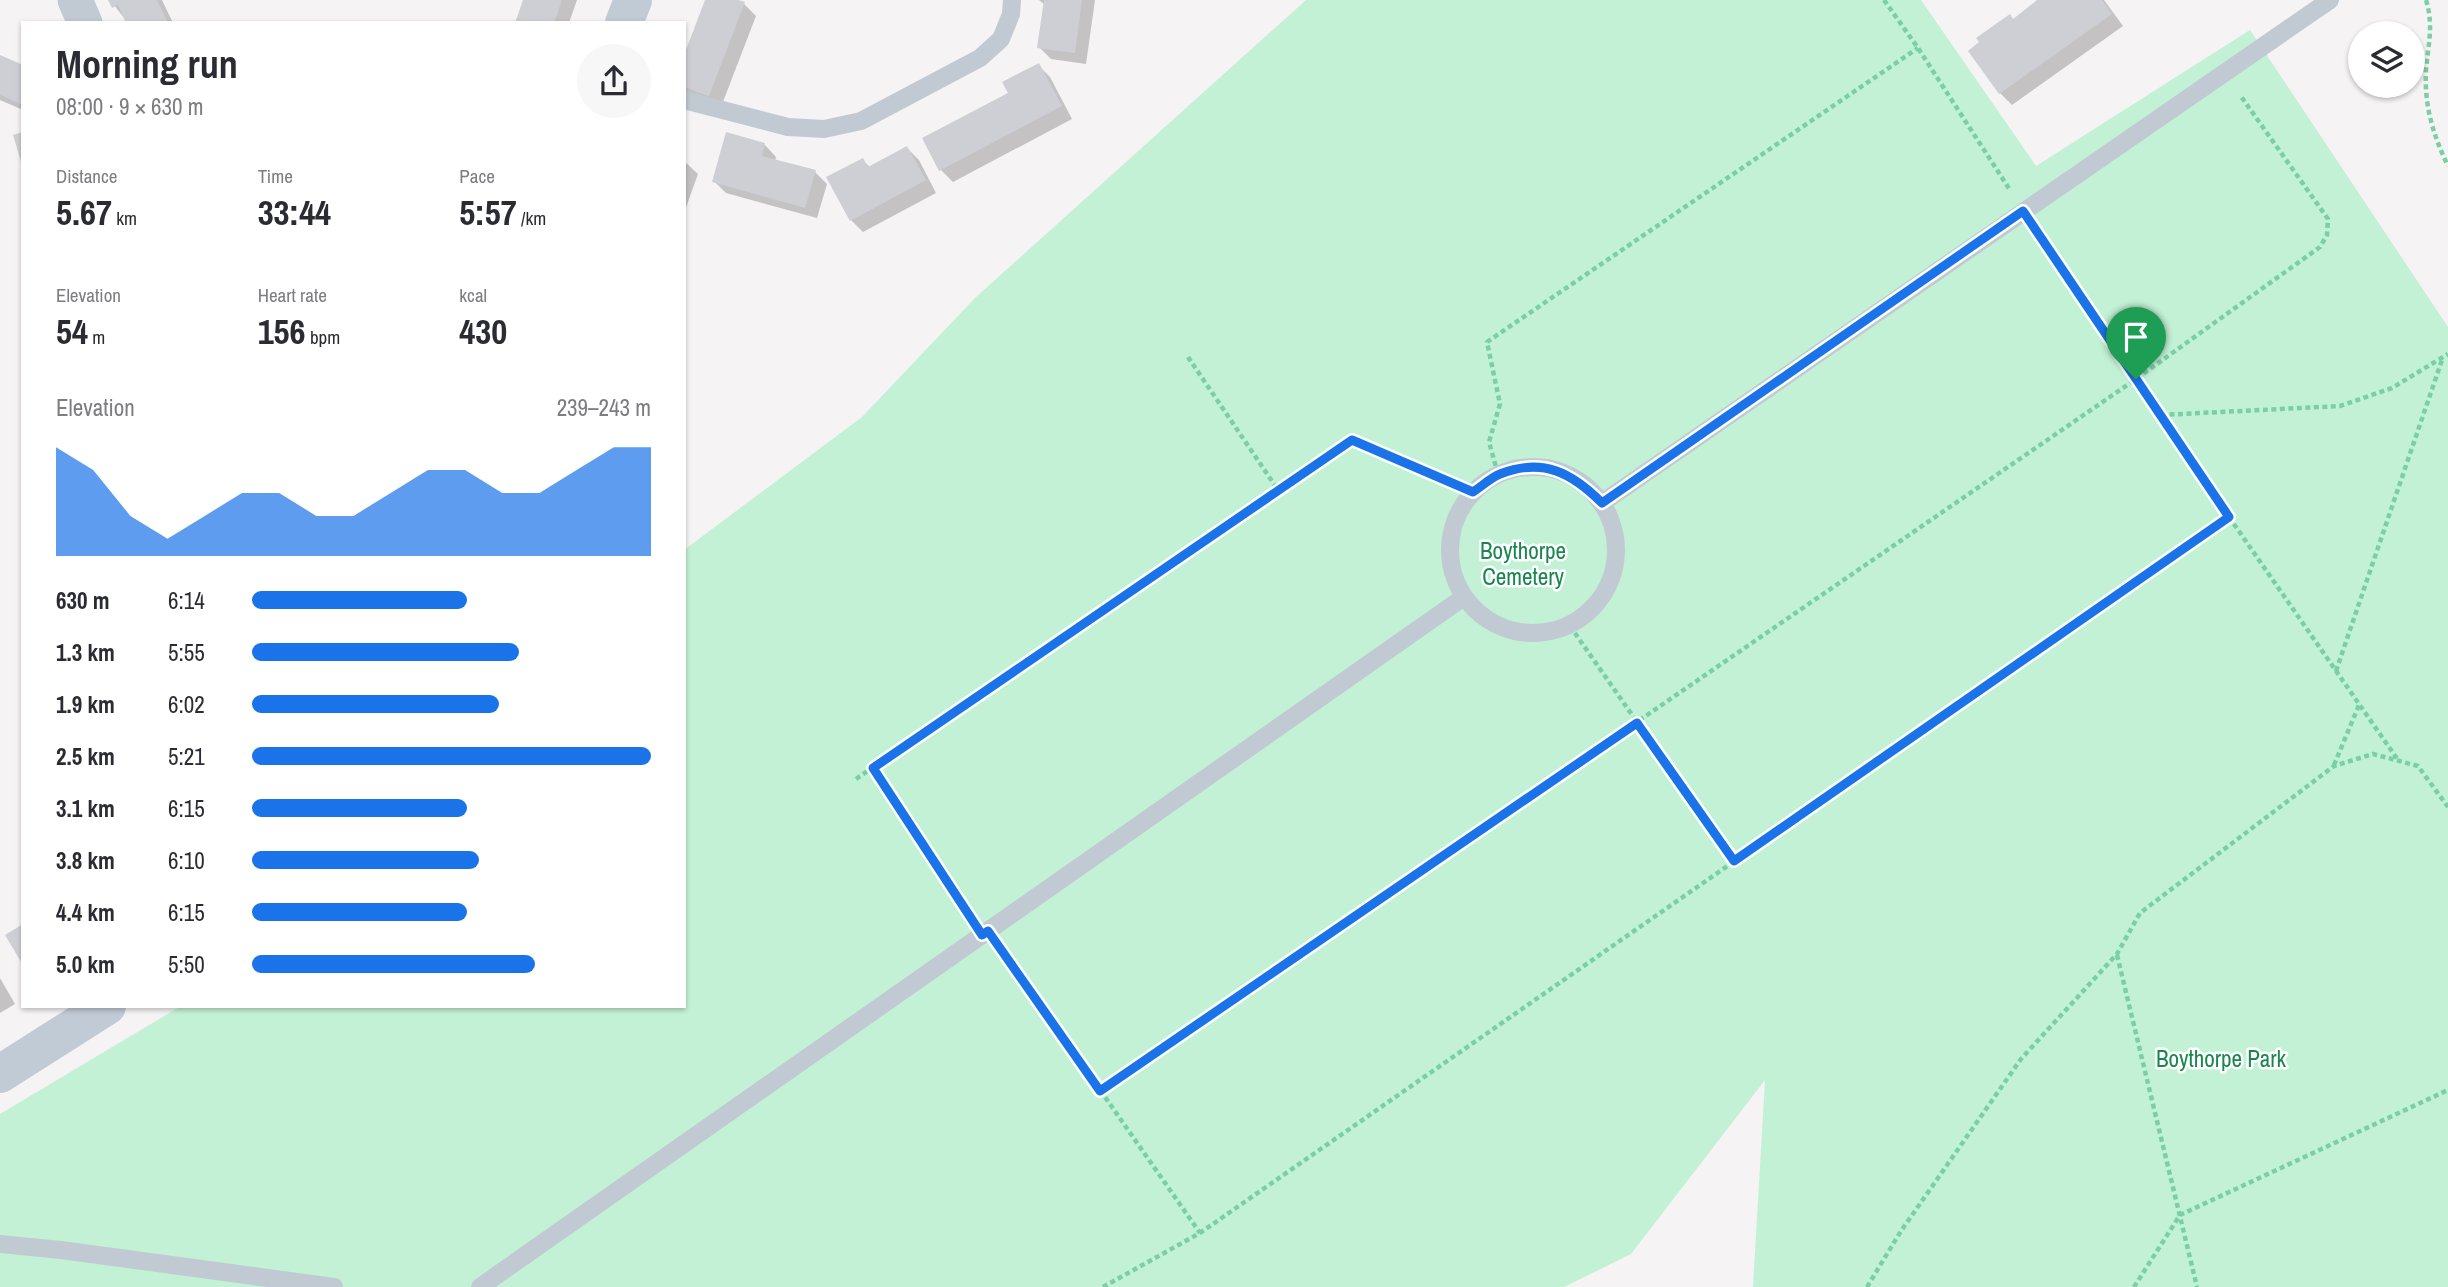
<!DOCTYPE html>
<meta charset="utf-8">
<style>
:root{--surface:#fff;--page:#f7f7f7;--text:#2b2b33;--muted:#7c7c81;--accent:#1a73e8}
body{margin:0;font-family:"Archivo Narrow",sans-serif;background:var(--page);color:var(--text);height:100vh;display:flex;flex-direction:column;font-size:26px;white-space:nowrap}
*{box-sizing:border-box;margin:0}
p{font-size:23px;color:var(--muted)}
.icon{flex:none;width:38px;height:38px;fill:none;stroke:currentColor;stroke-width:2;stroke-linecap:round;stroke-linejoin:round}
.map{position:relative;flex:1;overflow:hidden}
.panel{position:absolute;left:21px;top:21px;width:665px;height:987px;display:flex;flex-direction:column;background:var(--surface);border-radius:0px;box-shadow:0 2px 5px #0004}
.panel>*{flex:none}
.tools{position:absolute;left:2348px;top:21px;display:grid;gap:14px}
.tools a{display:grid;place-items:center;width:77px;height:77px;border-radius:50%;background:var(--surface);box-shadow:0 2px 5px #0004;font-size:35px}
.pin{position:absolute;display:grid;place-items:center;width:60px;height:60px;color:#fff;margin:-72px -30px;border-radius:50% 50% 50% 0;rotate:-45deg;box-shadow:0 0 7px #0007}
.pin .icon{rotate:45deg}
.round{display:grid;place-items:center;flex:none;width:74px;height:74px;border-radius:37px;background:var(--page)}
.headline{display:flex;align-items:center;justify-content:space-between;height:119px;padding:0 35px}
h1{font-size:38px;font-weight:800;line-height:52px}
.figures{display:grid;grid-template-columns:repeat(3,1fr);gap:10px;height:119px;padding:7px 35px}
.figures div{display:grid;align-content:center}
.figures b{font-size:35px;font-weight:800}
.figures small{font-size:19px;font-weight:400}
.figures p{font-size:19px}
.chart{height:196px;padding:14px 35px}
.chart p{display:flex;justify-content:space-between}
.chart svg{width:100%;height:126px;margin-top:7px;fill:var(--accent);opacity:.7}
ul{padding:0 35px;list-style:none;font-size:23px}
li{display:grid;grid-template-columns:112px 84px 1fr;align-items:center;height:52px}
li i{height:18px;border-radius:9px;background:var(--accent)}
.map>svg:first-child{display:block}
.green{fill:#c3f1d5}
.shadow{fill:#0003}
.building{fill:#cdcfd5}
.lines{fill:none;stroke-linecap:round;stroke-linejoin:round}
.path{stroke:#7ad0a6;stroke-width:4.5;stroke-dasharray:5 3.5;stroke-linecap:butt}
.lane{stroke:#c1cad2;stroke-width:18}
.street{stroke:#c1cad2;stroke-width:35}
.secondary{stroke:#c1cbd6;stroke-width:38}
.route-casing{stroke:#fff;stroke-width:14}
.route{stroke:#1a73e8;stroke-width:9}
.labels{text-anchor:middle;stroke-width:5;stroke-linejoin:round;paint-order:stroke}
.park-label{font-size:23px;fill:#17864f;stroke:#fff}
</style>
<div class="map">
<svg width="2448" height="1287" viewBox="0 0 2448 1287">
<rect width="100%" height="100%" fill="#f5f3f3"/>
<!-- green -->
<polygon class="green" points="1306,0 1921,0 2036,166 2250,30 2448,327 2448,1287 1753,1287 1765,1080 1631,1254 1564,1287 0,1287 0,1114 181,1006 684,1006 684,550 862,417 975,298"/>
<!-- shadow -->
<g class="shadow">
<polygon points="110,0 162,0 173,23 128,23"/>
<polygon points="525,0 577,0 569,23 517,23"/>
<polygon points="707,0 733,0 744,4 756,16 721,107 684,93 684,60"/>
<polygon points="1039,0 1095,0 1086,64 1051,59 1039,47 1045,5"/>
<polygon points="2039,0 2104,0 2123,26 2012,105 2000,93 2014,21"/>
<polygon points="0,57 23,67 23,110 0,100"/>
<polygon points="1038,65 1050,77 1072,119 953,182 941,170 924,139 1010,94"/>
<polygon points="765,145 776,157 775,161 815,172 827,184 817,218 726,193 714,181"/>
<polygon points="907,148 919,160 936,193 863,232 851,220 862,160 871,168"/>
<polygon points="684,161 698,174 684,213"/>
<polygon points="0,978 15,1004 0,1013"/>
</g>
<!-- building -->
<g class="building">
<polygon points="108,0 157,0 168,23 126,23 118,5 112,8"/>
<polygon points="523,0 562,0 554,23 515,23"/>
<polygon points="705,0 738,0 745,2 709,96 684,87 684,55"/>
<polygon points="1044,0 1082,0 1075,53 1037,48"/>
<polygon points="2037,0 2102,0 2112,14 1999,94 1968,51 1979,42 1976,38 2010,14 2013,19"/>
<polygon points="0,55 23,65 23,105 0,95"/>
<polygon points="1039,63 1062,106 939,171 922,138 1008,93 1002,82"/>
<polygon points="23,132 23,165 22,165 13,135"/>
<polygon points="726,132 765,143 762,156 816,170 805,208 712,182"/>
<polygon points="907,146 926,180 850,221 826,177 863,158 868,167"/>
<polygon points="23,924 23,965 5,935"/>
</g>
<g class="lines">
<!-- path -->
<g class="path">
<polyline points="1884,0 1918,48 2010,190"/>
<path d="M2426 0C2434 26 2428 45 2426 70 2424 105 2433 135 2448 166"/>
<polyline points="1188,357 1278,490"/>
<polyline points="2161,415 2340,406 2392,388 2448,354"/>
<polyline points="1498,474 1489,442 1500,404 1487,342 1918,48"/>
<polyline points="2229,517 2398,760"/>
<polyline points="1570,626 1734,861"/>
<polyline points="2336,671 2443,357"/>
<polyline points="2334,765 2359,705"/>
<polyline points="872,768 968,914"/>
<polyline points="856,779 1352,440 1473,493"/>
<polyline points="1003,951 1200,1233"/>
<polyline points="2117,955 2197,1287"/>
<polyline points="1100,1091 2136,379 2320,247 2327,235 2328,219 2240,95"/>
<polyline points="1103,1287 1200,1233 2229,517 2039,236"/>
<polyline points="1867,1287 1901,1231 2021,1059 2117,954 2140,913 2334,766 2373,754 2418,766 2448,807"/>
<polyline points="2134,1287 2180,1215 2448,1090"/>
</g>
<!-- lane -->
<g class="lane">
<polyline points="684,100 788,127 824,129 861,121 980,58 1001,39 1011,14 1012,0"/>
<circle cx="1533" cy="550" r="83"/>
<polyline points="1602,503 2330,0"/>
<polyline points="0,1244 61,1250 334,1287"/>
<polyline points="480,1287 1464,597"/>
</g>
<!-- street -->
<polyline class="street" points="75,0 85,23"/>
<!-- secondary -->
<g class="secondary">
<polyline points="624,23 633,0"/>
<polyline points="0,1074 107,1006"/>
</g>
</g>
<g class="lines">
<!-- route casing -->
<g class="route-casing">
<path id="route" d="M2023 211 2229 517 1734 861 1637 723 1100 1091 988 931 982 935 873 768 1352 440 1473 492C1481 487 1490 478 1500 474 1543 457 1572 473 1602 503Z"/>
</g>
<!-- route -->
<use href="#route" class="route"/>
</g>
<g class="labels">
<!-- park labels -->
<g class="park-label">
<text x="1523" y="559">Boythorpe<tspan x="1523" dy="26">Cemetery</tspan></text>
<text x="2221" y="1067">Boythorpe Park</text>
</g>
</g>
</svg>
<div class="tools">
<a><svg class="icon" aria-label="layers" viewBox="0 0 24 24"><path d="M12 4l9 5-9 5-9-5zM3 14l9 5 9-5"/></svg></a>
</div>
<div class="pin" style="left:2136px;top:379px;background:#1e9e55"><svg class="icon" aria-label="arrive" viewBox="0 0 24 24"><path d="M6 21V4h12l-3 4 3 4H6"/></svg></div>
<section class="panel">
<div class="headline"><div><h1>Morning run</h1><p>08:00 · 9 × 630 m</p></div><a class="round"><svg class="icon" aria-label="share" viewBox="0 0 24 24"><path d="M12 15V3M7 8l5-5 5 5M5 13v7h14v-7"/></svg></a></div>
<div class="figures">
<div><p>Distance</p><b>5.67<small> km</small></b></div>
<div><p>Time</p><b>33:44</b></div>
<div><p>Pace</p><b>5:57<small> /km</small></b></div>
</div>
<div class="figures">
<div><p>Elevation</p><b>54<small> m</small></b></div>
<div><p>Heart rate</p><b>156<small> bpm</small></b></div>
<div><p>kcal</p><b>430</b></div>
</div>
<div class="chart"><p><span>Elevation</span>239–243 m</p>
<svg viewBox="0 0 160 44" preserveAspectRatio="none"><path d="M0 44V6L10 14L20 30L30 38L40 30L50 22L60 22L70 30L80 30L90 22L100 14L110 14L120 22L130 22L140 14L150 6L160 6V44z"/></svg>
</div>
<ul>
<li><b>630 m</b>6:14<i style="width:54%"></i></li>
<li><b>1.3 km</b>5:55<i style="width:67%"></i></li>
<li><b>1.9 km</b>6:02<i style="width:62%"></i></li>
<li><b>2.5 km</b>5:21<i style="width:100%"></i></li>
<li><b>3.1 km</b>6:15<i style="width:54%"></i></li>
<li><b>3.8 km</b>6:10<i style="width:57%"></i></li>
<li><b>4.4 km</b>6:15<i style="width:54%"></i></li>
<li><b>5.0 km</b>5:50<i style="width:71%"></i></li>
</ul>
</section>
</div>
